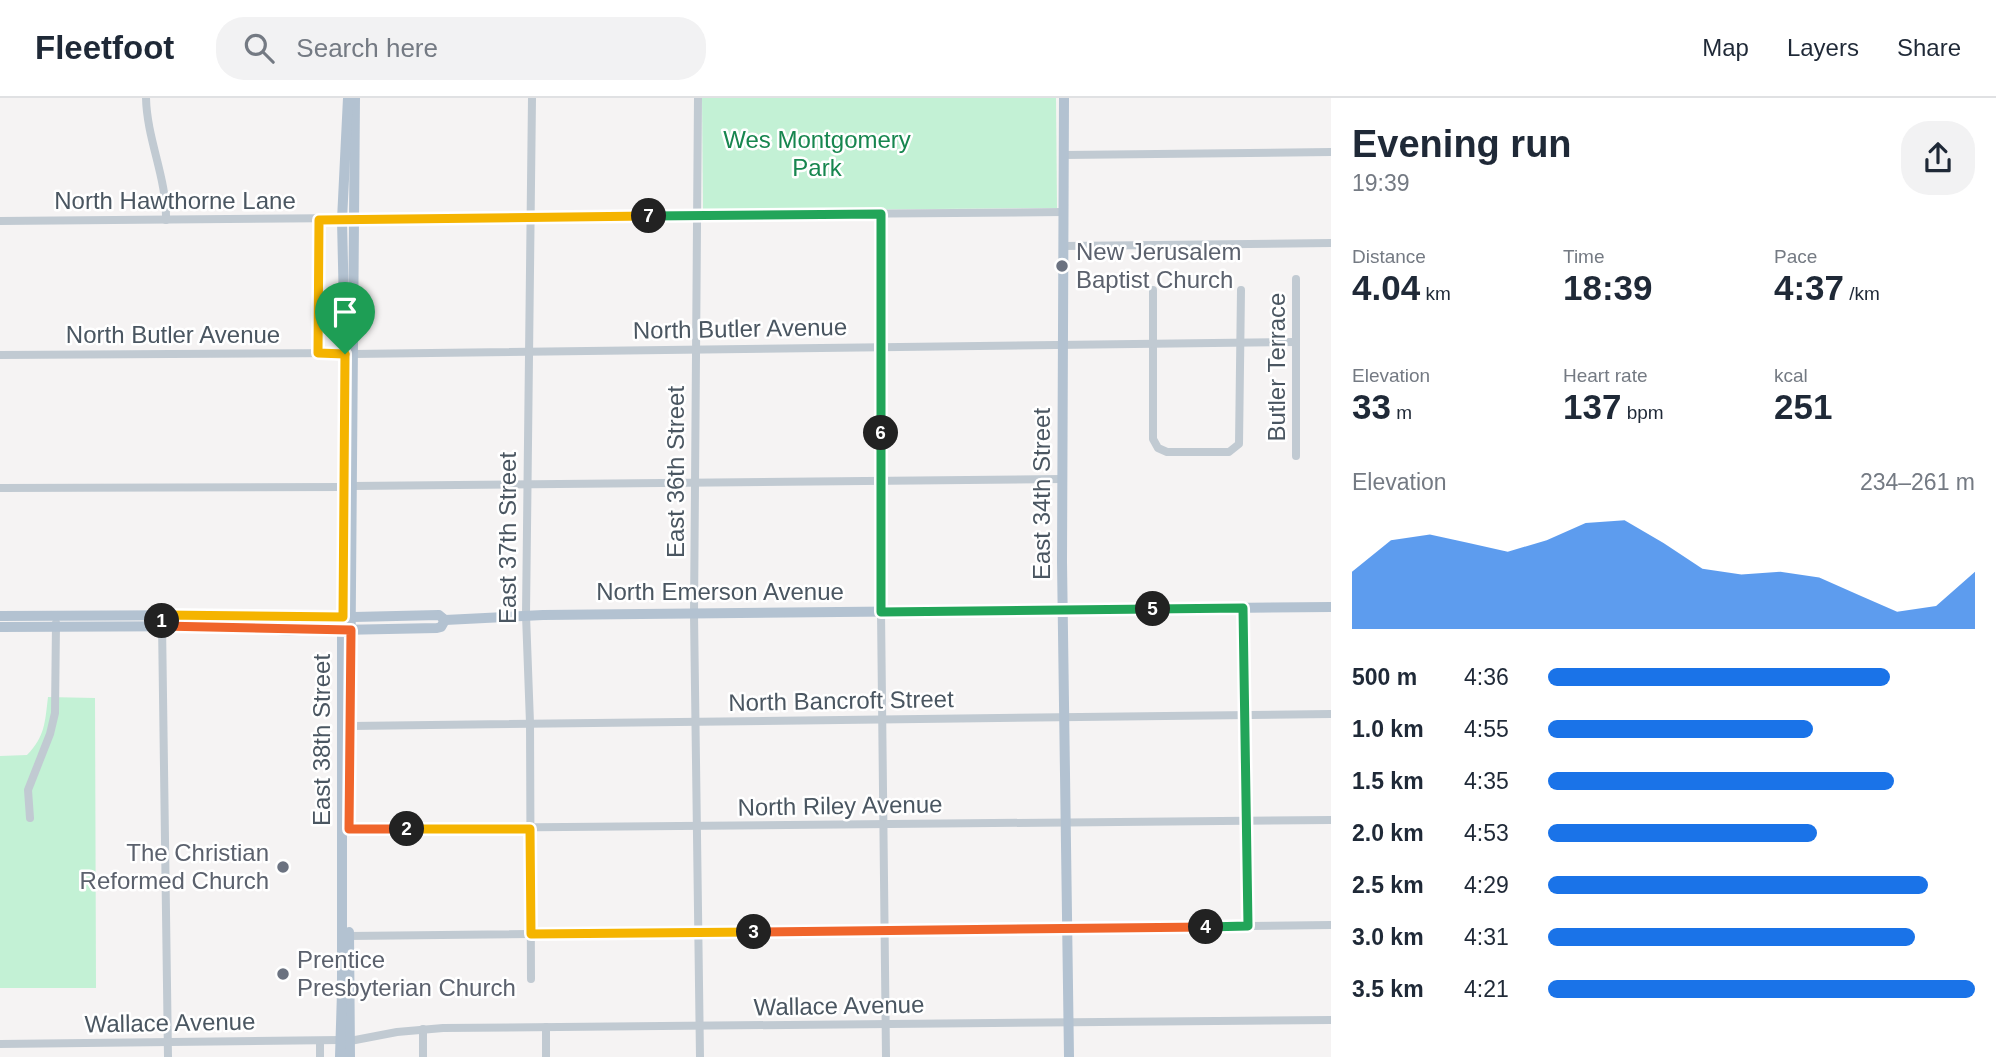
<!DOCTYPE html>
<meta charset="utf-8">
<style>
:root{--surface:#fff;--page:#f2f2f3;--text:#1f2937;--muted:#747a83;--line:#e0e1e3;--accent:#1a73e8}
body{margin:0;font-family:Arial,sans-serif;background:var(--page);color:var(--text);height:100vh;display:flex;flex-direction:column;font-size:26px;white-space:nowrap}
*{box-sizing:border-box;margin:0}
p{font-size:23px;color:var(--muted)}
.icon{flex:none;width:38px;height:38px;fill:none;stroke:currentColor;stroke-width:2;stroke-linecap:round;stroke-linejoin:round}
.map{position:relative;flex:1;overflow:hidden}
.drawer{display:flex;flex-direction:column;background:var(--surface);width:665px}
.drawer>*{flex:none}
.pin{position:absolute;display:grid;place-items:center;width:60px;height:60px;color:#fff;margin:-72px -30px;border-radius:50% 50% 50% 0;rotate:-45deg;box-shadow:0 0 7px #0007}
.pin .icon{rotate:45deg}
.km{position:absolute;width:35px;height:35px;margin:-18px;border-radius:50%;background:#222;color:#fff;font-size:19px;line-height:35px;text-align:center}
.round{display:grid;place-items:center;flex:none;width:74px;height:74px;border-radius:28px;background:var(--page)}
.headline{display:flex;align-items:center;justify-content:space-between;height:119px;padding:0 21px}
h1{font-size:38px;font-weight:700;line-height:52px}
.stats{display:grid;grid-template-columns:repeat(3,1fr);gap:10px;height:119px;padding:7px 21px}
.stats div{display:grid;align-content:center}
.stats b{font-size:35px;font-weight:700}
.stats small{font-size:19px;font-weight:400}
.stats p{font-size:19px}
.chart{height:196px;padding:14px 21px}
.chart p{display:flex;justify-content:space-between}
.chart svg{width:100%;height:126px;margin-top:7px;fill:var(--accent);opacity:.7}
ul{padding:0 21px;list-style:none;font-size:23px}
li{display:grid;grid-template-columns:112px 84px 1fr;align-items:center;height:52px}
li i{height:18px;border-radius:9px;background:var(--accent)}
header{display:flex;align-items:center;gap:42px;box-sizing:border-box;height:98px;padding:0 35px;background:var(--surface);border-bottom:2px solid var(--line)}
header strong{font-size:33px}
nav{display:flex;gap:38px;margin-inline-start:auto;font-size:24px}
.search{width:490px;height:63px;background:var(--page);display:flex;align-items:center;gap:18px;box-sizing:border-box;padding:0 24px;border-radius:28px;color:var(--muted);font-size:26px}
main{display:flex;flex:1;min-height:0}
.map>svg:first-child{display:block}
.green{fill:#c3f1d5}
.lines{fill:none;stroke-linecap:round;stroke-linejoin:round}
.minor{stroke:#c1cad2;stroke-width:8}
.major{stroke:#b3c2d1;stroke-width:10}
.split-1-casing{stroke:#fff;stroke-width:14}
.split-2-casing{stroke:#fff;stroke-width:14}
.split-3-casing{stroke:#fff;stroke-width:14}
.split-4-casing{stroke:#fff;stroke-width:14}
.split-5-casing{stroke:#fff;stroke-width:14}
.split-6-casing{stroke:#fff;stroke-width:14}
.split-7-casing{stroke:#fff;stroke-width:14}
.split-8-casing{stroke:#fff;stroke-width:14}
.split-1{stroke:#f5b400;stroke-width:9}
.split-2{stroke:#f0652b;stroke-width:9}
.split-3{stroke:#f5b400;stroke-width:9}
.split-4{stroke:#f0652b;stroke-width:9}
.split-5{stroke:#22a559;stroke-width:9}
.split-6{stroke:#22a559;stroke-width:9}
.split-7{stroke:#22a559;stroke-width:9}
.split-8{stroke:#f5b400;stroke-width:9}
.worship-dot{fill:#6b7280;stroke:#fff;stroke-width:2.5}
.labels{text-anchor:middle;stroke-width:5;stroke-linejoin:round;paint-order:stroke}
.park-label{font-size:24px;fill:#17864f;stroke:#fff}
.street-label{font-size:24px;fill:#4a5661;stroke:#fff}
.worship-label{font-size:24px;fill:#5b616d;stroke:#fff;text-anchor:start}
</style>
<header>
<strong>Fleetfoot</strong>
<div class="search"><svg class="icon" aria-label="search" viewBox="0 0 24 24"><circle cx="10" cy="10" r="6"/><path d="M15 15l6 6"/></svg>Search here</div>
<nav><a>Map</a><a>Layers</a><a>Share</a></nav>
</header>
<main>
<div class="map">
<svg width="1331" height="959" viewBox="0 0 1331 959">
<rect width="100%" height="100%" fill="#f5f3f3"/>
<!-- green -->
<g class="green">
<polygon points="702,0 1056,0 1057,110 703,113"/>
<path d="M48 599 95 600 96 890H0V658L27 657C45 639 45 624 48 599Z"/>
</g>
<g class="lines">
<!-- minor -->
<g class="minor">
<path d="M146 0C147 42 167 80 166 122"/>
<polyline points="698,0 694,516 700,959"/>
<polyline points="1064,57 1331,54"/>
<polyline points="882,116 881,514 886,959"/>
<polyline points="0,123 1063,114"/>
<polyline points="1063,148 1331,145"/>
<polyline points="1296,181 1296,358"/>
<polyline points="1153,192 1153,341 1158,350 1167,354 1229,354 1239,346 1241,192"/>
<polyline points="319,255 319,122"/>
<polyline points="352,256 1296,244"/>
<polyline points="0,257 345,255"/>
<polyline points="352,388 1062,381"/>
<polyline points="0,390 344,389"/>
<polyline points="1243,510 1248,828"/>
<polyline points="162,525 168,959"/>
<polyline points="351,628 1331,616"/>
<polyline points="30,720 28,692 50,636 55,615 56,525"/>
<polyline points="349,731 1331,722"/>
<polyline points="349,838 1331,827"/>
<polyline points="531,881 530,625 526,517 532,0"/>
<polyline points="546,929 546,959"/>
<polyline points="423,931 423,959"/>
<polyline points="320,943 320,959"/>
<polyline points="350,943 397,934 443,930 1331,922"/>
<polyline points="0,946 340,942"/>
</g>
<!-- major -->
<g class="major">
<polyline points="1064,0 1062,464 1069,959"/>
<polyline points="0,518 224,517 311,520 439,517 445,522 543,517 1331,509"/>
<polyline points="0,529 226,528 290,533 437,530 441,529 445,522"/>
<polyline points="349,731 355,0"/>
<polyline points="349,834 350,959"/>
<polyline points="340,959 342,894 342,532 345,255 342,122 348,0"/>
</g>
</g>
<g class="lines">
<!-- split-1 casing -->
<g class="split-1-casing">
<polyline id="split-1" points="162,523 162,517 343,519 345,256"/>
</g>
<!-- split-2 casing -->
<g class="split-2-casing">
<polyline id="split-2" points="162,523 162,528 351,532 349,731 407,731"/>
</g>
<!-- split-3 casing -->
<g class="split-3-casing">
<polyline id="split-3" points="407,731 530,731 531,836 754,834"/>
</g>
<!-- split-4 casing -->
<g class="split-4-casing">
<polyline id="split-4" points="754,834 1206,829"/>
</g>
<!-- split-5 casing -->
<g class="split-5-casing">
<polyline id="split-5" points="1153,511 1243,510 1248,828 1206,829"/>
</g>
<!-- split-6 casing -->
<g class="split-6-casing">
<polyline id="split-6" points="881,335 881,514 1153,511"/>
</g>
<!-- split-7 casing -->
<g class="split-7-casing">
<polyline id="split-7" points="649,118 881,116 881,335"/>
</g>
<!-- split-8 casing -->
<g class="split-8-casing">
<polyline id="split-8" points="345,256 318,255 319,122 649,118"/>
</g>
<!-- split-1 -->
<use href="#split-1" class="split-1"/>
<!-- split-2 -->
<use href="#split-2" class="split-2"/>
<!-- split-3 -->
<use href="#split-3" class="split-3"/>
<!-- split-4 -->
<use href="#split-4" class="split-4"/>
<!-- split-5 -->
<use href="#split-5" class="split-5"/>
<!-- split-6 -->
<use href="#split-6" class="split-6"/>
<!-- split-7 -->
<use href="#split-7" class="split-7"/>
<!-- split-8 -->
<use href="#split-8" class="split-8"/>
</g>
<!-- markers -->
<g class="worship-dot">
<circle cx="1062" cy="168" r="7"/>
<circle cx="283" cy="769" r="7"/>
<circle cx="283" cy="876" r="7"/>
</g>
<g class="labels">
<!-- park labels -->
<g class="park-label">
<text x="817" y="50">Wes Montgomery<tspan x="817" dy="28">Park</tspan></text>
</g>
<!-- street labels -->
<g class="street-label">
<text x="175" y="111">North Hawthorne Lane</text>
<text transform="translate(740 231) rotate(-1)" y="8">North Butler Avenue</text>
<text x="173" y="245">North Butler Avenue</text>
<text transform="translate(1277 269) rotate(-90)" y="8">Butler Terrace</text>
<text transform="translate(676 374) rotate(-90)" y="8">East 36th Street</text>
<text transform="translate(1042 396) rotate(-90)" y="8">East 34th Street</text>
<text transform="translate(508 440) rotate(-90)" y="8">East 37th Street</text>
<text x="720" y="502">North Emerson Avenue</text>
<text transform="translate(841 603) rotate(-1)" y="8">North Bancroft Street</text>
<text transform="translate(322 642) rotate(-90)" y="8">East 38th Street</text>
<text transform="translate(840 708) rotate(-1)" y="8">North Riley Avenue</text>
<text transform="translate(839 908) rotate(-1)" y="8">Wallace Avenue</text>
<text transform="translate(170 925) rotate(-1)" y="8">Wallace Avenue</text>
</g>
<!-- worship labels -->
<g class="worship-label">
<text x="1076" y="162">New Jerusalem<tspan x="1076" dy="28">Baptist Church</tspan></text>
<text x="269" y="763" text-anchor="end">The Christian<tspan x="269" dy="28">Reformed Church</tspan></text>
<text x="297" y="870">Prentice<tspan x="297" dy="28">Presbyterian Church</tspan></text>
</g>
</g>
</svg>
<div class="pin" style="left:345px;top:256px;background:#1e9e55"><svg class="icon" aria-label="arrive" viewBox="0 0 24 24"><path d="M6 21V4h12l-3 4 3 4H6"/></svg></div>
<b class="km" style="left:162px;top:523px">1</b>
<b class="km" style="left:407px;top:731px">2</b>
<b class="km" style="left:754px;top:834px">3</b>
<b class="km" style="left:1206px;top:829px">4</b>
<b class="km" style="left:1153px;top:511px">5</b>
<b class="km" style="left:881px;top:335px">6</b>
<b class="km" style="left:649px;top:118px">7</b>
</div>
<section class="drawer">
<div class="headline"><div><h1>Evening run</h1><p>19:39</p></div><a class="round"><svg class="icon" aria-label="share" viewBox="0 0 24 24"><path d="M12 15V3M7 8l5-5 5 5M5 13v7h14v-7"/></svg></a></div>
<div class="stats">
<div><p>Distance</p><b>4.04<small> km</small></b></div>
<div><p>Time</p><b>18:39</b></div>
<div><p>Pace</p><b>4:37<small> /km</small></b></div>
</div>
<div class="stats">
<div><p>Elevation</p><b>33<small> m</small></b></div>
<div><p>Heart rate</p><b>137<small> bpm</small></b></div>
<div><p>kcal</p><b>251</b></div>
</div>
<div class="chart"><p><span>Elevation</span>234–261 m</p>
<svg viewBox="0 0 160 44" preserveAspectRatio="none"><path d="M0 44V24L10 13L20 11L30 14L40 17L50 13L60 7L70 6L80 14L90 23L100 25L110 24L120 26L130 32L140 38L150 36L160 24V44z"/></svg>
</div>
<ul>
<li><b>500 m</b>4:36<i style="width:80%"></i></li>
<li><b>1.0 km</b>4:55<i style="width:62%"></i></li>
<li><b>1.5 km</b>4:35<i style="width:81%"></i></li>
<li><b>2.0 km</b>4:53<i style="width:63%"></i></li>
<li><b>2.5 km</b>4:29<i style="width:89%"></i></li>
<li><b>3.0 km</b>4:31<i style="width:86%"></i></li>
<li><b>3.5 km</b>4:21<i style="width:100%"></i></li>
</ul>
</section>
</main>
